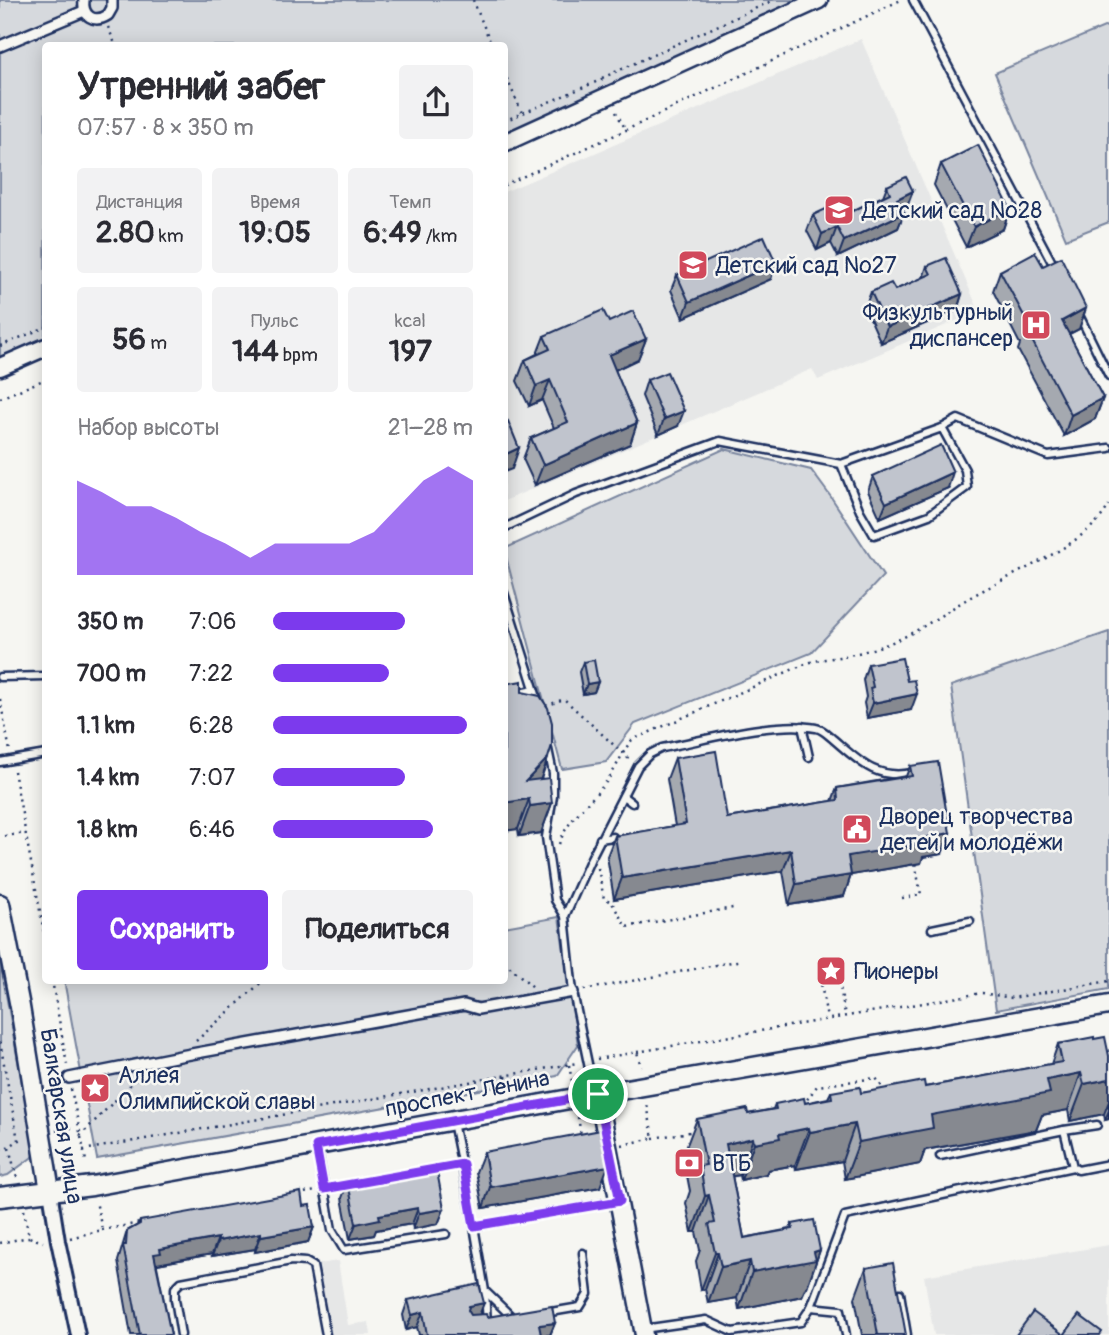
<!DOCTYPE html>
<html lang="ru">
<meta charset="utf-8">
<style>
:root{--surface:#fff;--page:#f2f2f3;--text:#2b2b33;--muted:#7c7c81;--accent:#7c3aed}
body{margin:0;font-family:Pangolin,sans-serif;background:var(--page);color:var(--text);height:100vh;display:flex;flex-direction:column;font-size:26px;white-space:nowrap}
*{box-sizing:border-box;margin:0}
p{font-size:23px;color:var(--muted)}
.icon{flex:none;width:38px;height:38px;fill:none;stroke:currentColor;stroke-width:2;stroke-linecap:round;stroke-linejoin:round}
.map{position:relative;flex:1;overflow:hidden}
.panel{position:absolute;left:42px;top:42px;width:466px;height:942px;display:flex;flex-direction:column;background:var(--surface);border-radius:7px;box-shadow:0 4px 18px #0003}
.panel>*{flex:none}
.pin{position:absolute;display:grid;place-items:center;width:60px;height:60px;color:#fff;margin:-30px;border:4px solid #fff;border-radius:50%;box-shadow:0 2px 7px #0007}
.round{display:grid;place-items:center;flex:none;width:74px;height:74px;border-radius:7px;background:var(--page)}
.summary{display:flex;align-items:center;justify-content:space-between;height:119px;padding:0 35px}
h1{font-size:38px;font-weight:700;line-height:52px}
.stats{display:grid;grid-template-columns:repeat(3,1fr);gap:10px;height:119px;padding:7px 35px}
.stats div{display:grid;align-content:center;border-radius:7px;background:var(--page);text-align:center}
.stats b{font-size:30px;font-weight:700}
.stats small{font-size:19px;font-weight:400}
.stats p{font-size:19px}
.chart{height:196px;padding:14px 35px}
.chart p{display:flex;justify-content:space-between}
.chart svg{width:100%;height:126px;margin-top:7px;fill:var(--accent);opacity:.7}
.primary-button{display:flex;gap:14px;margin-top:auto;padding:14px 35px}
.primary-button a{flex:1;height:80px;border-radius:7px;background:var(--accent);color:#fff;font-size:28px;font-weight:700;line-height:80px;text-align:center}
.primary-button a+a{background:var(--page);color:var(--text)}
ul{padding:0 35px;list-style:none;font-size:23px}
li{display:grid;grid-template-columns:112px 84px 1fr;align-items:center;height:52px}
li i{height:18px;border-radius:9px;background:var(--accent)}
.map>svg:first-child{display:block}
.built{fill:#e6e7e7}
.green{fill:#d6d9dd;stroke:#78849e;stroke-width:2}
.lines{fill:none;stroke-linecap:round;stroke-linejoin:round}
.service-casing{stroke:#1b2f5e;stroke-width:11}
.pedestrian-casing{stroke:#1b2f5e;stroke-width:14}
.minor-casing{stroke:#1b2f5e;stroke-width:18}
.tertiary-casing{stroke:#1b2f5e;stroke-width:21}
.secondary-casing{stroke:#1b2f5e;stroke-width:23}
.path{stroke:#1b2f5e;stroke-width:2.5;stroke-dasharray:2 5;stroke-linecap:butt}
.service{stroke:#f6f6f2;stroke-width:6}
.pedestrian{stroke:#f6f6f2;stroke-width:9}
.minor{stroke:#f6f6f2;stroke-width:12}
.tertiary{stroke:#f6f6f2;stroke-width:16}
.secondary{stroke:#f6f6f2;stroke-width:18}
.wall{fill:#a5a9b0;stroke:#1b2f5e;stroke-width:2}
.shaded-wall{fill:#868990;stroke:#1b2f5e;stroke-width:2}
.building{fill:#c0c4cd;stroke:#1b2f5e;stroke-width:2}
.route-casing{stroke:#fff;stroke-width:14}
.route{stroke:#7c3aed;stroke-width:9}
.labels{text-anchor:middle;stroke-width:5;stroke-linejoin:round;paint-order:stroke}
.poi-label{font-size:23px;fill:#1b2f5e;stroke:#f6f6f2;text-anchor:start}
.street-label{font-size:23px;fill:#1b2f5e;stroke:#f6f6f2}
</style>
<div class="map">
<svg width="1109" height="1335" viewBox="0 0 1109 1335">
<rect width="100%" height="100%" fill="#f6f6f2"/>
<filter id="ink" filterUnits="userSpaceOnUse"><feTurbulence type="fractalNoise" baseFrequency=".0143" numOctaves="2"/><feDisplacementMap in="SourceGraphic" scale="14" xChannelSelector="R" yChannelSelector="G"/><feConvolveMatrix kernelMatrix="1 2 1 2 8 2 1 2 1" color-interpolation-filters="sRGB"/></filter>
<g filter="url(#ink)">
<!-- built -->
<g class="built">
<polygon points="861,39 979,311 818,380 812,369 504,501 504,192"/>
<polygon points="1109,1245 1109,1335 934,1335 924,1276"/>
<polygon points="338,1261 348,1325 369,1322 371,1335 330,1335 319,1264"/>
</g>
<!-- green -->
<g class="green">
<polygon points="0,0 819,0 504,143 504,46 46,46 45,347 0,367"/>
<polygon points="1109,25 1109,222 1066,239 995,73"/>
<polygon points="724,449 811,470 831,497 883,576 811,653 635,724 606,762 562,769 504,549"/>
<polygon points="1109,632 1109,989 996,1010 951,686"/>
<polygon points="559,917 578,1045 557,1076 97,1159 64,980 504,980 504,927"/>
<polygon points="0,961 35,1155 8,1175 0,1177"/>
</g>
<g class="lines">
<!-- service casing -->
<g class="service-casing">
<g id="service">
<polyline points="913,0 1055,268"/>
<polyline points="1079,315 1109,376"/>
<polyline points="942,428 958,419 1048,456 1109,448"/>
<polyline points="504,528 576,494 720,441 841,464 942,428 965,470 967,487 929,515 874,535 860,511 841,464"/>
<polyline points="504,593 538,701"/>
<polyline points="0,677 46,676"/>
<polyline points="504,696 534,690"/>
<polyline points="802,726 809,757"/>
<polyline points="548,749 553,773 553,796 546,837 555,900 565,916"/>
<polyline points="0,762 46,754"/>
<polyline points="623,796 632,803"/>
<polyline points="600,839 613,837"/>
<polyline points="932,929 970,921"/>
<path d="M598 1093 591 1078 573 992 565 916 591 858 638 766 650 754 662 748C706 740 774 720 816 728 823 729 828 735 833 739 860 762 876 780 912 773"/>
<polyline points="453,1122 474,1226"/>
<polyline points="317,1148 332,1230 344,1250 446,1234"/>
<polyline points="940,1156 1064,1130"/>
<polyline points="1073,1167 1064,1130 1097,1125"/>
<polyline points="485,1291 487,1323"/>
<polyline points="900,1293 907,1335"/>
<polyline points="811,1307 841,1310 846,1335"/>
<polyline points="545,1313 580,1307 588,1294 583,1253"/>
<polyline points="514,1319 485,1291 474,1226 618,1201"/>
<polyline points="643,1329 706,1320 732,1332 801,1322 811,1307 845,1216 1073,1167 1078,1170 1109,1164"/>
<polyline points="181,1335 175,1299 175,1288 181,1282 291,1261 306,1262 313,1266 326,1335"/>
</g>
</g>
<!-- pedestrian casing -->
<g class="pedestrian-casing">
<g id="pedestrian">
<path d="M84 0C82 16 94 24 108 15L112 8V0"/>
<polyline points="0,46 84,11"/>
<polyline points="69,1078 180,1056 464,1005 478,1009 573,992"/>
</g>
</g>
<!-- minor casing -->
<g class="minor-casing">
<polyline id="minor" points="50,1191 58,1241 78,1335"/>
</g>
<!-- tertiary casing -->
<g class="tertiary-casing">
<g id="tertiary">
<polyline points="504,143 819,0"/>
<polyline points="0,367 46,347"/>
<polyline points="598,1094 644,1335"/>
</g>
</g>
<!-- secondary casing -->
<g class="secondary-casing">
<g id="secondary">
<polyline points="0,904 20,1007 50,1191"/>
<polyline points="0,1197 92,1186 575,1098 1109,1005"/>
</g>
</g>
<!-- path -->
<g class="path">
<polyline points="473,0 492,46"/>
<polyline points="108,27 116,46"/>
<polyline points="504,72 522,113"/>
<polyline points="602,78 774,0"/>
<polyline points="616,112 626,130"/>
<polyline points="504,121 603,79"/>
<polyline points="504,185 626,130 901,0"/>
<polyline points="0,346 46,327"/>
<polyline points="0,398 46,379"/>
<polyline points="0,699 10,751"/>
<polyline points="546,706 564,699 630,760"/>
<polyline points="14,771 46,943"/>
<polyline points="5,836 26,833"/>
<path d="M559 844C568 817 593 801 609 778 618 765 622 752 632 740 689 715 746 690 803 665 814 660 827 659 839 657 856 654 874 649 890 643 919 632 943 613 969 598 1008 575 1089 545 1109 505"/>
<polyline points="598,868 604,899 611,901 626,927 733,908"/>
<polyline points="902,898 921,895 915,862"/>
<polyline points="504,962 533,987"/>
<polyline points="837,968 845,1016"/>
<polyline points="819,971 827,1019"/>
<polyline points="52,980 67,1065"/>
<polyline points="584,990 742,960"/>
<polyline points="196,1041 264,980"/>
<polyline points="0,1042 18,1140"/>
<polyline points="637,1052 982,993 1012,998 1109,981"/>
<polyline points="597,1059 637,1052 641,1067"/>
<polyline points="569,1065 572,1081"/>
<polyline points="506,1076 508,1086"/>
<polyline points="71,1089 86,1161"/>
<polyline points="803,1105 817,1086 876,1078 885,1091"/>
<polyline points="578,1117 581,1135"/>
<polyline points="56,1131 76,1127"/>
<polyline points="80,1136 139,1076"/>
<polyline points="653,1138 696,1131"/>
<polyline points="622,1145 653,1138 647,1104"/>
<polyline points="9,1148 17,1178"/>
<path d="M0 1149C10 1148 15 1141 25 1138"/>
<polyline points="83,1150 577,1063"/>
<polyline points="436,1169 450,1167"/>
<polyline points="336,1187 350,1185"/>
<polyline points="298,1194 316,1191"/>
<polyline points="24,1210 29,1237 43,1242"/>
<polyline points="102,1230 140,1223"/>
<polyline points="70,1238 102,1230 96,1201"/>
<polyline points="0,1243 29,1237"/>
</g>
<!-- service -->
<use href="#service" class="service"/>
<!-- pedestrian -->
<use href="#pedestrian" class="pedestrian"/>
<!-- minor -->
<use href="#minor" class="minor"/>
<!-- tertiary -->
<use href="#tertiary" class="tertiary"/>
<!-- secondary -->
<use href="#secondary" class="secondary"/>
</g>
<!-- wall -->
<g class="wall">
<polygon points="941,164 1010,208 1003,229 966,247 934,185"/>
<polygon points="887,186 907,207 902,209 904,213 898,228 838,257 831,243 817,250 807,231 813,215 834,220 883,196"/>
<polygon points="776,263 771,279 683,318 671,290 677,275"/>
<polygon points="927,266 962,294 957,310 881,343 865,307 871,292 895,290 923,278"/>
<polygon points="1043,266 1086,308 1079,329 1069,334 1103,398 1095,419 1064,436 1018,350 1020,344 993,291 1000,271"/>
<polygon points="609,322 646,339 638,359 615,370 637,423 630,444 535,485 523,459 531,438 554,428 542,400 529,406 517,381 525,360 537,354 544,336"/>
<polygon points="647,380 678,426 658,435 642,396"/>
<polygon points="873,476 948,488 880,518 868,491"/>
<polygon points="583,662 598,682 594,692 583,694 579,672"/>
<polygon points="868,664 907,681 911,710 867,718 864,703 866,697 863,680"/>
<polygon points="522,692 548,758 541,779 552,803 541,833 519,836 518,829"/>
<polygon points="675,758 727,818 832,801 837,788 906,776 910,766 942,854 923,857 921,863 851,875 844,896 789,905 783,871 614,899 607,856 615,836 675,826 667,779"/>
<polygon points="1094,1039 1109,1056 1109,1119 1105,1120 1104,1114 1070,1121 1068,1110 1042,1115 1036,1130 925,1150 920,1164 845,1179 842,1161 796,1169 795,1165 768,1170 766,1174 741,1180 740,1175 732,1176 744,1238 790,1229 792,1224 820,1250 807,1287 806,1287 802,1296 739,1309 737,1298 708,1303 705,1289 701,1290 696,1261 700,1250 696,1232 692,1232 686,1203 690,1191 683,1155 697,1119 748,1114 773,1109 775,1104 805,1103 828,1098 831,1092 861,1093 925,1087 1051,1064 1058,1044"/>
<polygon points="484,1152 600,1187 483,1208 476,1172"/>
<polygon points="348,1182 444,1209 438,1224 413,1229 412,1224 376,1230 374,1235 350,1239 342,1198"/>
<polygon points="303,1206 314,1227 308,1242 255,1252 255,1249 212,1256 212,1254 157,1264 157,1266 171,1335 131,1335 118,1261 127,1231 138,1225 140,1221"/>
<polygon points="866,1268 906,1335 862,1335 855,1298"/>
<polygon points="408,1300 487,1317 555,1323 550,1335 419,1335 417,1327 406,1330 403,1315"/>
</g>
<!-- shaded-wall -->
<g class="shaded-wall">
<polygon points="913,191 907,207 891,214 897,199"/>
<polygon points="1010,208 1003,229 966,247 974,227"/>
<polygon points="904,213 898,228 838,257 844,241"/>
<polygon points="837,227 831,243 817,250 822,234"/>
<polygon points="776,263 771,279 683,318 689,302"/>
<polygon points="962,294 957,310 881,343 887,327"/>
<polygon points="1086,308 1079,329 1054,342 1062,321"/>
<polygon points="646,339 638,359 602,376 609,355"/>
<polygon points="550,380 542,400 529,406 536,386"/>
<polygon points="1103,398 1095,419 1064,436 1071,415"/>
<polygon points="684,411 678,426 658,435 664,419"/>
<polygon points="637,423 630,444 535,485 543,465"/>
<polygon points="519,448 512,469 504,472 504,455"/>
<polygon points="953,472 948,488 880,518 886,503"/>
<polygon points="598,682 594,692 583,694 587,684"/>
<polygon points="917,694 911,710 867,718 873,703"/>
<polygon points="548,758 537,789 529,799 518,829 504,831 504,803"/>
<polygon points="552,803 541,833 519,836 530,806"/>
<polygon points="950,833 942,854 923,857 921,863 840,877 848,856 928,837"/>
<polygon points="791,850 783,871 614,899 622,878"/>
<polygon points="851,875 844,896 789,905 796,884"/>
<polygon points="1081,1073 1068,1110 1042,1115 1036,1130 925,1150 920,1164 845,1179 859,1142 931,1115 1047,1080"/>
<polygon points="1109,1079 1109,1101 1104,1114 1070,1121 1084,1084"/>
<polygon points="1109,1110 1109,1119 1105,1120"/>
<polygon points="855,1124 842,1161 796,1169 810,1132"/>
<polygon points="809,1128 795,1165 768,1170 766,1174 741,1180 754,1143 779,1134"/>
<polygon points="753,1138 740,1175 712,1180 726,1144"/>
<polygon points="608,1166 600,1187 483,1208 490,1187"/>
<polygon points="709,1195 696,1232 692,1232 705,1196"/>
<polygon points="418,1208 412,1224 376,1230 374,1235 350,1239 356,1224 379,1215"/>
<polygon points="444,1209 438,1224 413,1229 419,1213"/>
<polygon points="314,1227 308,1242 255,1252 261,1236"/>
<polygon points="261,1233 255,1249 212,1256 218,1241"/>
<polygon points="218,1238 212,1254 157,1264 155,1269 154,1254 160,1249"/>
<polygon points="820,1250 807,1287 806,1287 802,1296 739,1309 752,1272"/>
<polygon points="715,1253 718,1253 705,1289 701,1290"/>
<polygon points="750,1261 737,1298 708,1303 721,1267"/>
<polygon points="484,1303 478,1318 464,1321 469,1306"/>
<polygon points="423,1312 417,1327 406,1330 412,1315"/>
<polygon points="555,1323 550,1335 536,1335 539,1325"/>
</g>
<!-- building -->
<g class="building">
<polygon points="978,145 1010,208 974,227 941,164"/>
<polygon points="906,177 913,191 897,199 904,213 844,241 837,227 822,234 813,215 828,208 834,220 890,193 887,186"/>
<polygon points="764,236 776,263 689,302 677,275"/>
<polygon points="1035,252 1043,266 1061,257 1086,308 1062,321 1103,398 1071,415 1026,329 1030,327 1000,271"/>
<polygon points="946,258 962,294 887,327 871,292 891,283 895,290 931,274 927,266"/>
<polygon points="603,310 609,322 633,311 646,339 609,355 637,423 543,465 531,438 568,422 550,380 536,386 525,360 550,349 544,336"/>
<polygon points="667,372 684,411 664,419 647,380"/>
<polygon points="508,421 519,448 504,455 504,423"/>
<polygon points="941,445 953,472 886,503 873,476"/>
<polygon points="902,658 907,681 914,680 917,694 873,703 870,688 873,687 868,664"/>
<polygon points="594,660 598,682 587,684 583,662"/>
<polygon points="522,681 522,692 540,696 548,708 552,723 552,745 548,758 526,781 549,778 552,803 530,806 529,799 504,803 504,684"/>
<polygon points="716,751 727,818 838,800 837,788 912,776 910,766 938,762 950,833 928,837 929,843 848,856 851,875 796,884 791,850 622,878 615,836 686,824 675,758"/>
<polygon points="1094,1037 1094,1039 1105,1037 1109,1056 1109,1079 1084,1084 1081,1073 1047,1080 1050,1093 931,1115 933,1128 859,1142 855,1124 810,1132 809,1128 779,1134 780,1138 754,1143 753,1138 726,1144 744,1238 793,1229 792,1224 814,1220 820,1250 814,1252 816,1260 752,1272 750,1261 721,1267 718,1253 715,1253 709,1224 715,1223 709,1195 705,1196 700,1166 706,1165 697,1119 747,1109 748,1114 776,1109 775,1104 804,1098 805,1103 832,1098 831,1092 860,1087 861,1093 924,1081 925,1087 1062,1062 1058,1044"/>
<polygon points="601,1130 608,1166 490,1187 484,1152"/>
<polygon points="436,1166 444,1209 419,1213 418,1208 379,1215 380,1219 356,1224 348,1182"/>
<polygon points="301,1192 303,1206 310,1205 314,1227 261,1236 261,1233 218,1241 218,1238 160,1249 161,1253 154,1254 171,1335 140,1335 123,1245 126,1245 127,1231 140,1224 140,1221"/>
<polygon points="893,1263 906,1335 878,1335 866,1268"/>
<polygon points="479,1284 484,1303 469,1306 468,1310 471,1315 486,1314 487,1317 552,1306 555,1323 539,1325 541,1335 427,1335 423,1312 412,1315 408,1300"/>
<polygon points="1033,1312 1064,1335 1079,1315 1102,1332 1100,1335 1016,1335"/>
</g>
</g>
<g class="lines" filter="url(#ink)">
<!-- route casing -->
<g class="route-casing">
<polygon id="route" points="598,1094 620,1201 474,1226 463,1164 324,1189 316,1146"/>
</g>
<!-- route -->
<use href="#route" class="route"/>
</g>
<!-- icons -->
<defs>
<g id="school-square" transform="scale(1.575)"><rect x="-9" y="-9" width="18" height="18" rx="4" fill="#d1495b" stroke="#f6f6f2"/><path d="M0-5L7-2L0 1L-7-2ZM-4 1L0 2.5L4 1V4Q0 6-4 4Z" fill="#fff"/></g>
<g id="hospital-square" transform="scale(1.575)"><rect x="-9" y="-9" width="18" height="18" rx="4" fill="#d1495b" stroke="#f6f6f2"/><path d="M-5-5h3v3.5h4V-5h3V5h-3V1.5h-4V5h-3Z" fill="#fff"/></g>
<g id="civic-square" transform="scale(1.575)"><rect x="-9" y="-9" width="18" height="18" rx="4" fill="#d1495b" stroke="#f6f6f2"/><path d="M-.6-6.5H3V-4.5H.6V-3L4-1V1h2V6H-6V1h2V-1L-.6-3ZM-1.2 2.5V6h2.4V2.5Z" fill="#fff"/></g>
<g id="sight-square" transform="scale(1.575)"><rect x="-9" y="-9" width="18" height="18" rx="4" fill="#d1495b" stroke="#f6f6f2"/><path d="M0-6L1.8-2.2L6-1.7L2.9 1.2L3.7 5.4L0 3.3L-3.7 5.4L-2.9 1.2L-6-1.7L-1.8-2.2Z" fill="#fff"/></g>
<g id="bank-square" transform="scale(1.575)"><rect x="-9" y="-9" width="18" height="18" rx="4" fill="#d1495b" stroke="#f6f6f2"/><path d="M-6-4H6V4H-6ZM0-2.3a2.3 2.3 0 1 0 0 4.6a2.3 2.3 0 1 0 0-4.6Z" fill="#fff"/></g>
</defs>
<g fill-rule="evenodd">
<use href="#school-square" x="839" y="210"/>
<use href="#school-square" x="693" y="265"/>
<use href="#hospital-square" x="1036" y="325"/>
<use href="#civic-square" x="857" y="829"/>
<use href="#sight-square" x="831" y="971"/>
<use href="#sight-square" x="95" y="1088"/>
<use href="#bank-square" x="689" y="1163"/>
</g>
<g class="labels">
<!-- poi labels -->
<g class="poi-label">
<text x="862" y="218">Детский сад №28</text>
<text x="716" y="273">Детский сад №27</text>
<text x="1013" y="320" text-anchor="end">Физкультурный<tspan x="1013" dy="26">диспансер</tspan></text>
<text x="880" y="824">Дворец творчества<tspan x="880" dy="26">детей и молодёжи</tspan></text>
<text x="854" y="979">Пионеры</text>
<text x="118" y="1083">Аллея<tspan x="118" dy="26">Олимпийской славы</tspan></text>
<text x="712" y="1171">ВТБ</text>
</g>
<!-- street labels -->
<g class="street-label">
<text transform="translate(467 1093) rotate(-11)" y="8">проспект Ленина</text>
<text transform="translate(62 1116) rotate(81)" y="8">Балкарская улица</text>
</g>
</g>
</svg>
<div class="pin" style="left:598px;top:1094px;background:#1e9e55"><svg class="icon" aria-label="arrive" viewBox="0 0 24 24"><path d="M6 21V4h12l-3 4 3 4H6"/></svg></div>
<section class="panel">
<div class="summary"><div><h1>Утренний забег</h1><p>07:57 · 8 × 350 m</p></div><a class="round"><svg class="icon" aria-label="share" viewBox="0 0 24 24"><path d="M12 15V3M7 8l5-5 5 5M5 13v7h14v-7"/></svg></a></div>
<div class="stats">
<div><p>Дистанция</p><b>2.80<small> km</small></b></div>
<div><p>Время</p><b>19:05</b></div>
<div><p>Темп</p><b>6:49<small> /km</small></b></div>
</div>
<div class="stats">
<div><b>56<small> m</small></b></div>
<div><p>Пульс</p><b>144<small> bpm</small></b></div>
<div><p>kcal</p><b>197</b></div>
</div>
<div class="chart"><p><span>Набор высоты</span>21–28 m</p>
<svg viewBox="0 0 160 44" preserveAspectRatio="none"><path d="M0 44V11L10 15L20 20L30 20L40 24L50 29L60 33L70 38L80 33L90 33L100 33L110 33L120 29L130 20L140 11L150 6L160 11V44z"/></svg>
</div>
<ul>
<li><b>350 m</b>7:06<i style="width:66%"></i></li>
<li><b>700 m</b>7:22<i style="width:58%"></i></li>
<li><b>1.1 km</b>6:28<i style="width:97%"></i></li>
<li><b>1.4 km</b>7:07<i style="width:66%"></i></li>
<li><b>1.8 km</b>6:46<i style="width:80%"></i></li>
</ul>
<div class="primary-button"><a>Сохранить</a><a>Поделиться</a></div>
</section>
</div>
